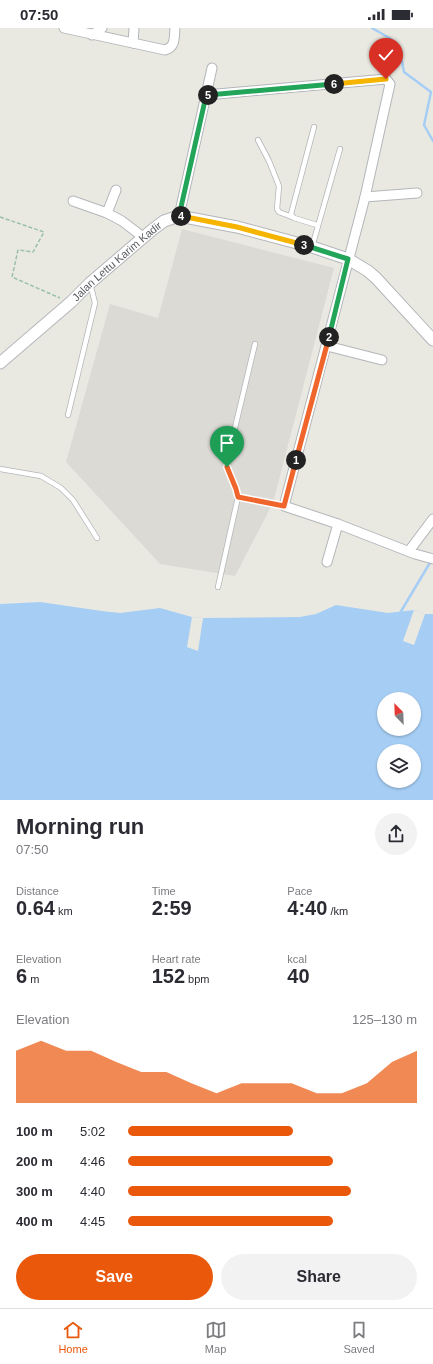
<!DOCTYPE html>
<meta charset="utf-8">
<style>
:root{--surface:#fff;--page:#f2f2f3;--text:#2b2b33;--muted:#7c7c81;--line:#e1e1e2;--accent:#ea580c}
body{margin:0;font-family:Helvetica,sans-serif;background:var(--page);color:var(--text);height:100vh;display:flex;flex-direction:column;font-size:15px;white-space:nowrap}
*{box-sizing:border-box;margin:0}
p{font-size:13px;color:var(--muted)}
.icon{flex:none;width:22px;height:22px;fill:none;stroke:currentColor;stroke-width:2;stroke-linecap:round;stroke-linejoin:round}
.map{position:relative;height:772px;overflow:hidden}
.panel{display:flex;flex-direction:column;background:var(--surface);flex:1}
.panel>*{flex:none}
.needle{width:26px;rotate:337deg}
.buttons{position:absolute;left:377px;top:664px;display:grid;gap:8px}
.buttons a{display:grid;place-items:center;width:44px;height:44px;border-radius:50%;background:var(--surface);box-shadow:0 1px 3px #0004;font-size:20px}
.pin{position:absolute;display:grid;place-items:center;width:34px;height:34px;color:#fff;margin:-41px -17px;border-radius:50% 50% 50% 0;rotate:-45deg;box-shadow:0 0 4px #0007}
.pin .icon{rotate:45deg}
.km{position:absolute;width:20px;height:20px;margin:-10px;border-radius:50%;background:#222;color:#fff;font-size:11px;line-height:20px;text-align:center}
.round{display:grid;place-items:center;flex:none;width:42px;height:42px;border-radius:21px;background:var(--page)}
.head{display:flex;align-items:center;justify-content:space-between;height:68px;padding:0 16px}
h1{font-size:22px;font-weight:700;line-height:30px}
.stats{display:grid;grid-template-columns:repeat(3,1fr);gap:6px;height:68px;padding:4px 16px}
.stats div{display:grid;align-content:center}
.stats b{font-size:20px;font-weight:700}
.stats small{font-size:11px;font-weight:400}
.stats p{font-size:11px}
.chart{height:112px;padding:8px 16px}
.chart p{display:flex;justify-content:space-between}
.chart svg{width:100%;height:72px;margin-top:4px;fill:var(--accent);opacity:.7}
.primary-button{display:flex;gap:8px;margin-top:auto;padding:8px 16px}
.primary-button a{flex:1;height:46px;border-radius:24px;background:var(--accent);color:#fff;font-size:16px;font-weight:700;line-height:46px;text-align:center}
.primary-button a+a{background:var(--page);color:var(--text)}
ul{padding:0 16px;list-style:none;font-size:13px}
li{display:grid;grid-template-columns:64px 48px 1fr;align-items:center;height:30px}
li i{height:10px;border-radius:5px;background:var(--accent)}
.status{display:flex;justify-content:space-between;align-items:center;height:28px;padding:0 20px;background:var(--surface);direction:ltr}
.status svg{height:11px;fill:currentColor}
.tab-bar{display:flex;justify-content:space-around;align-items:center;height:56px;border-top:1px solid var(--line);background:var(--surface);font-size:11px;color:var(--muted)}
.tab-bar a{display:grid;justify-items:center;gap:2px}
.tab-bar .active{color:var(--accent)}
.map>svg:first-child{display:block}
.industrial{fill:#dcdad5}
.water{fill:#a6cef5;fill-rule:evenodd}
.pier{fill:#eae9e1}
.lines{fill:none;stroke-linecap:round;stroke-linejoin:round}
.stream{stroke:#a6cef5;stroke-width:2.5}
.service-casing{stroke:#b3b6ba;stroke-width:6}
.minor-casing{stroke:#b3b6ba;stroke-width:11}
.tertiary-casing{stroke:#b3b6ba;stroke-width:13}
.path{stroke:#9ac0a7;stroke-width:1.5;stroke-dasharray:4 2;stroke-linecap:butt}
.service{stroke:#fff;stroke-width:4.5}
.minor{stroke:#fff;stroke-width:9}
.tertiary{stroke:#fff;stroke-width:11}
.split-1-casing{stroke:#fff;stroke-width:8}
.split-2-casing{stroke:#fff;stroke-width:8}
.split-3-casing{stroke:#fff;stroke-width:8}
.split-4-casing{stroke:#fff;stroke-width:8}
.split-5-casing{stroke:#fff;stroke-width:8}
.split-6-casing{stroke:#fff;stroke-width:8}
.split-7-casing{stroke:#fff;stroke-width:8}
.split-1{stroke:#f0652b;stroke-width:5}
.split-2{stroke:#f0652b;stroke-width:5}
.split-3{stroke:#22a559;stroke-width:5}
.split-4{stroke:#f5b400;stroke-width:5}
.split-5{stroke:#22a559;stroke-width:5}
.split-6{stroke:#22a559;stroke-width:5}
.split-7{stroke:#f5b400;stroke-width:5}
.labels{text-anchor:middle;stroke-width:3.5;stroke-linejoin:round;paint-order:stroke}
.street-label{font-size:11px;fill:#595c60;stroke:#fff}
</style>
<div class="status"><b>07:50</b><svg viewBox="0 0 49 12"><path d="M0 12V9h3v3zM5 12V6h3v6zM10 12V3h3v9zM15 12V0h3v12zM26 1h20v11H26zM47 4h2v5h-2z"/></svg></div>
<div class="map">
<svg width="433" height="772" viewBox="0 0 433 772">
<rect width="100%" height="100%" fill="#eae9e1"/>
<!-- industrial -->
<polygon class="industrial" points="182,201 334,240 273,475 235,548 160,536 66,434 110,276 158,290"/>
<!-- water -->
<path class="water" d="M40 574 102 583 120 585 160 580 192 589 203 590 300 589 316 586 336 577 388 585 414 582 425 586H433V772H0V576ZM384 671H414V701H384ZM384 723H414V753H384Z"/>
<!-- pier -->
<g class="pier">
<polygon points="414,582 425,586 414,617 403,613"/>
<polygon points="192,589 203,590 198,623 187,619"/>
</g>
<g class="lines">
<!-- stream -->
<g class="stream">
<polyline points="372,0 391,11 400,23 404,44 431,64 424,97 433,113"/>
<polyline points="400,585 431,533"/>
</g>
<!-- service casing -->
<g class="service-casing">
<g id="service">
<polyline points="314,99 291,186 294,190 317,197"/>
<polyline points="258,112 269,133 279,158 277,181 279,184 292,189"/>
<polyline points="312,219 340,121"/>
<polyline points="68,387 95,275 90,255"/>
<polyline points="0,441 41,448 61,460 73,472 97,510"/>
<path d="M238 469C235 457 226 445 227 433L255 316"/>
<polyline points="218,559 238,469 284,478"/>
</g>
</g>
<!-- minor casing -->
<g class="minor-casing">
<g id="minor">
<path d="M64 0 165 22C176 19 174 9 175 0"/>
<polyline points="92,7 102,0"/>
<polyline points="133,15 134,0"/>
<polyline points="206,67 386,51 390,56 365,169 284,478 338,496 415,526 433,531"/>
<polyline points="365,169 417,165"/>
<polyline points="73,173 107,185 122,193 143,209"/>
<polyline points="107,185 116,162"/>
<polyline points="179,188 212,40"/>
<polyline points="327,318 382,332"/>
<polyline points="409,523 433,491"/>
<polyline points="327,534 338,496"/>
</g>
</g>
<!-- tertiary casing -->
<g class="tertiary-casing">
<g id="tertiary">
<path id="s1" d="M0 335 71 274 90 255 152 202 164 193 179 188 237 199 312 219 348 231 368 243 376 250 433 312"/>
</g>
</g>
<!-- path -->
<polyline class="path" points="0,189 44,204 33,224 18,222 12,249 60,270"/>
<!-- service -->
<use href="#service" class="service"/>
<!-- minor -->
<use href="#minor" class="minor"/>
<!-- tertiary -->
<use href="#tertiary" class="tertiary"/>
</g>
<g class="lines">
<!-- split-1 casing -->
<g class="split-1-casing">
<polyline id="split-1" points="227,439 236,461 238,469 284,478 296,432"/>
</g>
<!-- split-2 casing -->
<g class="split-2-casing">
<polyline id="split-2" points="296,432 329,309"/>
</g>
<!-- split-3 casing -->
<g class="split-3-casing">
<polyline id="split-3" points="304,217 348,231 329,309"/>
</g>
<!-- split-4 casing -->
<g class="split-4-casing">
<polyline id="split-4" points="181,188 237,199 304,217"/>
</g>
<!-- split-5 casing -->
<g class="split-5-casing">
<polyline id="split-5" points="181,188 179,188 206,68 208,67"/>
</g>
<!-- split-6 casing -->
<g class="split-6-casing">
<polyline id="split-6" points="208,67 334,56"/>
</g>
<!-- split-7 casing -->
<g class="split-7-casing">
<polyline id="split-7" points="334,56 386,51"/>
</g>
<!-- split-1 -->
<use href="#split-1" class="split-1"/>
<!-- split-2 -->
<use href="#split-2" class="split-2"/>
<!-- split-3 -->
<use href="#split-3" class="split-3"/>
<!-- split-4 -->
<use href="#split-4" class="split-4"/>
<!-- split-5 -->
<use href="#split-5" class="split-5"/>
<!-- split-6 -->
<use href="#split-6" class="split-6"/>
<!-- split-7 -->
<use href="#split-7" class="split-7"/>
</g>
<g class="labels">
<!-- street labels -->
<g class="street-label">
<text dy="4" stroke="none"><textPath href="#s1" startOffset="155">Jalan Lettu Karim Kadir</textPath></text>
</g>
</g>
</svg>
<div class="buttons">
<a><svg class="needle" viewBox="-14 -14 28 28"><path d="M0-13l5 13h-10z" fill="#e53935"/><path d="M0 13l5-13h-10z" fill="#7c7c81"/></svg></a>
<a><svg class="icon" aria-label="layers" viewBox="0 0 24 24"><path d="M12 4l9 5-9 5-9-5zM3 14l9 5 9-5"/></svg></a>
</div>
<div class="pin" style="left:227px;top:439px;background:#1e9e55"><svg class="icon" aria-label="arrive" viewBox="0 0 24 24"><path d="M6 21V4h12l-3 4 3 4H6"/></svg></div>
<div class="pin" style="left:386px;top:51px;background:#d93025"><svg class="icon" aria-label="check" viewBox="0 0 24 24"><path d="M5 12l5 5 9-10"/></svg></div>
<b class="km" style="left:296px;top:432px">1</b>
<b class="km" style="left:329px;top:309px">2</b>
<b class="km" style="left:304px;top:217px">3</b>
<b class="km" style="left:181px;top:188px">4</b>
<b class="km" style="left:208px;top:67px">5</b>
<b class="km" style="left:334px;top:56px">6</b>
</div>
<section class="panel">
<div class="head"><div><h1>Morning run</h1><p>07:50</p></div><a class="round"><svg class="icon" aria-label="share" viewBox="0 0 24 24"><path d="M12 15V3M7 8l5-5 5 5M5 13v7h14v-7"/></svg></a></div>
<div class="stats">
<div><p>Distance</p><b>0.64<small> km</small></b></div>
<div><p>Time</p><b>2:59</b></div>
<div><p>Pace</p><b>4:40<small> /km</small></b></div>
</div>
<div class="stats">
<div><p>Elevation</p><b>6<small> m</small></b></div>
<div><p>Heart rate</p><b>152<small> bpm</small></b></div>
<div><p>kcal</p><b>40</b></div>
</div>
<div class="chart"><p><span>Elevation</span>125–130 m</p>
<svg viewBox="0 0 160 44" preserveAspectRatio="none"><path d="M0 44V12L10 6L20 12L30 12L40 19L50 25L60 25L70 32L80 38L90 32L100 32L110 32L120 38L130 38L140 32L150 19L160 12V44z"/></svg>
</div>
<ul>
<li><b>100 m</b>5:02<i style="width:57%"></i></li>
<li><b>200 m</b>4:46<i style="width:71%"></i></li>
<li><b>300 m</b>4:40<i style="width:77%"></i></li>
<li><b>400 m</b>4:45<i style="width:71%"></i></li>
</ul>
<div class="primary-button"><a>Save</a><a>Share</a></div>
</section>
<nav class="tab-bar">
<a class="active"><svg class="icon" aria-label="home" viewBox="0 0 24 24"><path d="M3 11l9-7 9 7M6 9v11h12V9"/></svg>Home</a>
<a><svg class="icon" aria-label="map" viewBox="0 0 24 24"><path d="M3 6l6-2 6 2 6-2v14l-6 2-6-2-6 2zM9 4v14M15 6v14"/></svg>Map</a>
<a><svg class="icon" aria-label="saved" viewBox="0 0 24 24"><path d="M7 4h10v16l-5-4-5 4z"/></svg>Saved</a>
</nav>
